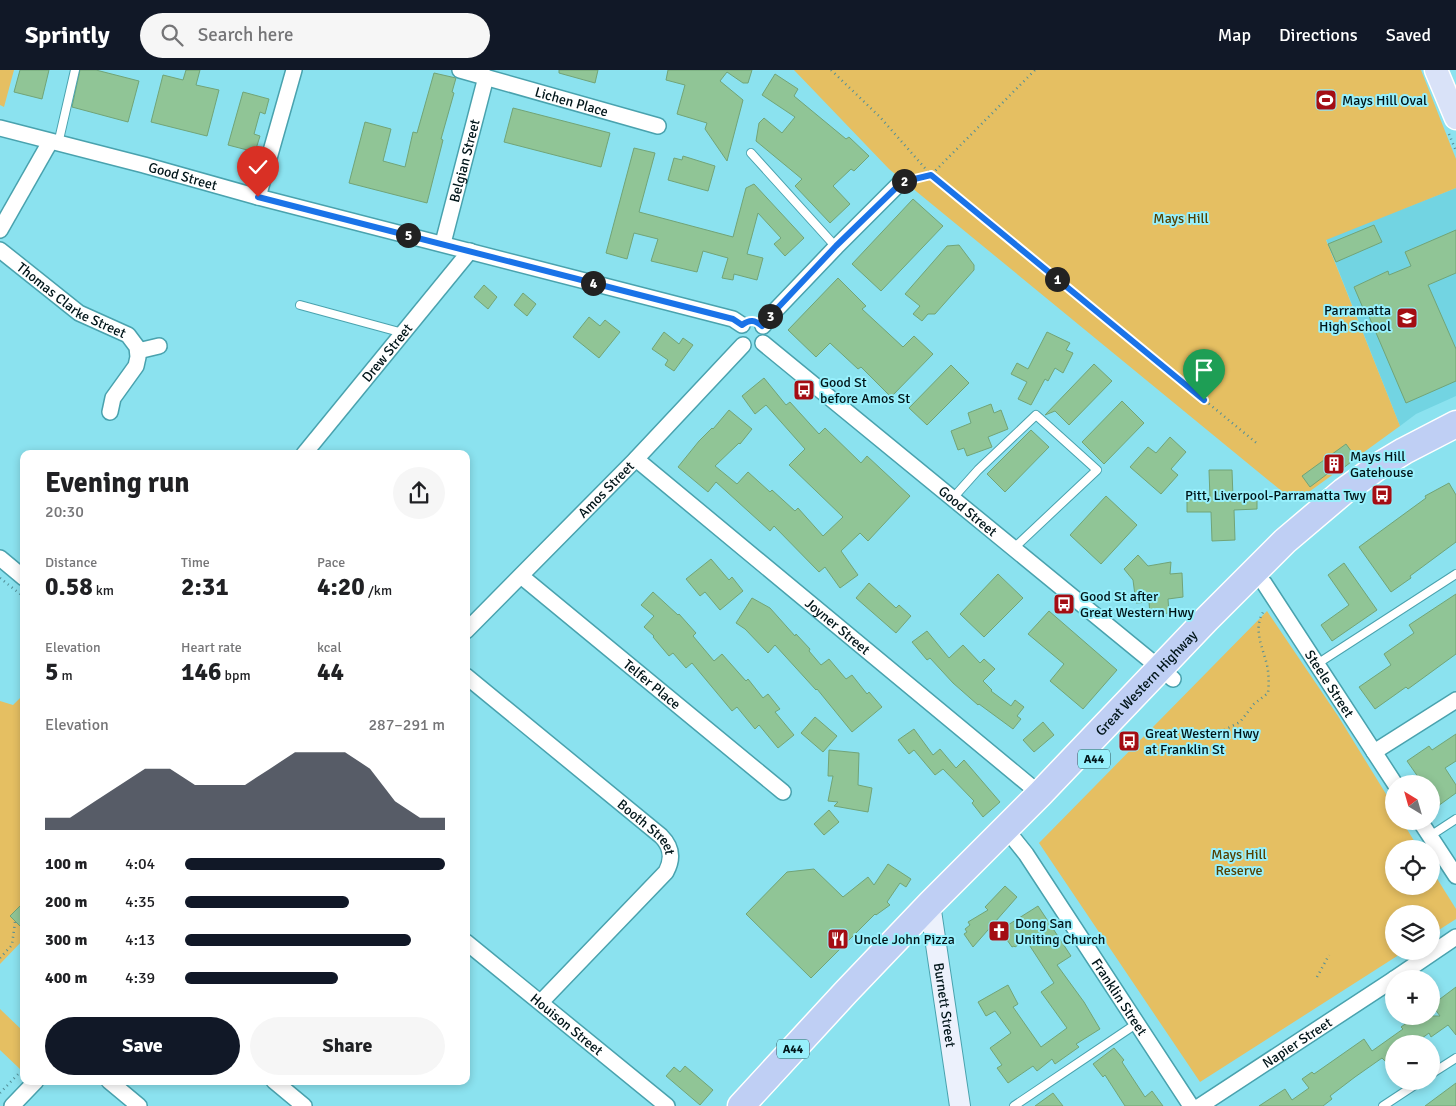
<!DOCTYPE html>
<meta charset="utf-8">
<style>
:root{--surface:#fff;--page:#f6f6f6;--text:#202124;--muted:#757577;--accent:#111827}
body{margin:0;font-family:Signika,sans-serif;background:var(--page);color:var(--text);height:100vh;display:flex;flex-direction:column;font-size:19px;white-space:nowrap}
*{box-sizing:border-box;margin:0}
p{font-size:16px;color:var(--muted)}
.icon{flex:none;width:28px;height:28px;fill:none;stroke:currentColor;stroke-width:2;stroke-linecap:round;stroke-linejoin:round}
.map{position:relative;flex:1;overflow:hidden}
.drawer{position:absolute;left:20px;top:380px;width:450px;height:635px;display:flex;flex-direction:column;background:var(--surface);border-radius:10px;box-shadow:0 2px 8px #0003}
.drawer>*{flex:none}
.needle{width:32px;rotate:323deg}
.tools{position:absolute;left:1385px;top:705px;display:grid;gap:10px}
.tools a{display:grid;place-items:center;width:55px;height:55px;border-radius:50%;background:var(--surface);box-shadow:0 2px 8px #0003;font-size:25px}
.pin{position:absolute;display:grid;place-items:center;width:42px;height:42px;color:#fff;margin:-51px -21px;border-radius:50% 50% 50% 0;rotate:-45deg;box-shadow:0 0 5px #0007}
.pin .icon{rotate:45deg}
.km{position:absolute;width:25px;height:25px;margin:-12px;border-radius:50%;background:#222;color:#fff;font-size:14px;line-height:25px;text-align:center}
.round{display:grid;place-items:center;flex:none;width:52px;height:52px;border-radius:26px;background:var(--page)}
.summary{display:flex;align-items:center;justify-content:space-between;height:85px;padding:0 25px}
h1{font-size:28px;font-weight:700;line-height:38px}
.metrics{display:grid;grid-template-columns:repeat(3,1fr);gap:8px;height:85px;padding:5px 25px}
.metrics div{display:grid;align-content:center}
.metrics b{font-size:25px;font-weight:700}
.metrics small{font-size:14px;font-weight:400}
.metrics p{font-size:14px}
.chart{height:140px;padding:10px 25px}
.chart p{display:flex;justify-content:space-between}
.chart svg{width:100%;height:90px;margin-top:5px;fill:var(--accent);opacity:.7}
.primary-button{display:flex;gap:10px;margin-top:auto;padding:10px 25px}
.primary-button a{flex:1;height:58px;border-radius:30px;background:var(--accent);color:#fff;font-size:20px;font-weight:700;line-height:58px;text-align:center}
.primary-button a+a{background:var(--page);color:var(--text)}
ul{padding:0 25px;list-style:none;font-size:16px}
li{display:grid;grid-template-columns:80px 60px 1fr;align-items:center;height:38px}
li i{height:12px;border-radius:6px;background:var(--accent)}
header{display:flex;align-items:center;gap:30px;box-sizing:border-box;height:70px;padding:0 25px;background:var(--accent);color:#fff}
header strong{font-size:24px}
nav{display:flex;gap:28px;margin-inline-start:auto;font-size:18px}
.search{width:350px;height:45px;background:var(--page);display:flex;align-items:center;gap:12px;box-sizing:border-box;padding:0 18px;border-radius:28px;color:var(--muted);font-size:19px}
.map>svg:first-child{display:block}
.built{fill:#72d4e2}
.green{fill:#e5bf62}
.building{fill:#90c596;stroke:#71a477}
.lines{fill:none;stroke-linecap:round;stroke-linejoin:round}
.lane-casing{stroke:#49a2ae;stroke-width:10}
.street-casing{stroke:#49a2ae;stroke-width:18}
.secondary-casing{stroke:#49a2ae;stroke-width:22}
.primary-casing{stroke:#fff;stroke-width:25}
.highway-casing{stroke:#fff;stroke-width:29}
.path{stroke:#528e97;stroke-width:2.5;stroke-dasharray:1 4;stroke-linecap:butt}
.lane{stroke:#fff;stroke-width:8}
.street{stroke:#fff;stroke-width:15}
.secondary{stroke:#ecf1fc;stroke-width:20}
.primary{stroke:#d9e2f8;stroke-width:22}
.highway{stroke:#bfcff4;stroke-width:26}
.route-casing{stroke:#fff;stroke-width:10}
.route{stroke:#1a73e8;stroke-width:6}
.labels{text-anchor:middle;stroke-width:4;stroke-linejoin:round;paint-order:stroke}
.shield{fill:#98f0fc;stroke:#2e575d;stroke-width:1}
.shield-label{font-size:12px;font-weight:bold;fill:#001519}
.poi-label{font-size:14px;fill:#001519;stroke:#98f0fc;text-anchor:start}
.street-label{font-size:14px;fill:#001519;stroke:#98f0fc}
.park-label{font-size:14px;fill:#554000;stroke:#98f0fc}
</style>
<header>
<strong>Sprintly</strong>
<div class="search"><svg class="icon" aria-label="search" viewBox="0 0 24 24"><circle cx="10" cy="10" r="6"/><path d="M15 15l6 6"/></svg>Search here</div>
<nav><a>Map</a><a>Directions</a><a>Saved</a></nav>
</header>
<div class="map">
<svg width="1456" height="1036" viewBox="0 0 1456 1036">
<rect width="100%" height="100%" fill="#8be2ef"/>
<!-- built -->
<polygon class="built" points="1456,118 1456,326 1416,344 1400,356 1326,169"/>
<!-- green -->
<g class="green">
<polygon points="0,0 14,0 4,37 0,35"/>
<polygon points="794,0 1421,0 1456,89 1456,118 1326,170 1400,356 1295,432 889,99"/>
<polygon points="1267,541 1338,646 1394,737 1394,751 1402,751 1419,779 1394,779 1394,816 1431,816 1431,799 1456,839 1456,849 1431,865 1431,844 1394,844 1394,881 1405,881 1200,1012 1039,773"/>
<polygon points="24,624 24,869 0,894 0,631 13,635"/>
<polygon points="0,939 24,962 24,996 21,1000 0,980"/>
</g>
<!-- building -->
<g class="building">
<polygon points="20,0 49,0 42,29 14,22"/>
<polygon points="80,0 96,0 139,11 128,52 72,37"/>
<polygon points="186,0 200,0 196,15 219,20 207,66 151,52 163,5 183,10"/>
<polygon points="559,0 598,0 595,13 559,3"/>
<polygon points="668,0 752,0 748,13 743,13 727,2 720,11 743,30 727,91 705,59 707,53 677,44 685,15 666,10"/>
<polygon points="434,3 456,8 452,22 454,23 441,69 443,70 427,133 349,113 365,52 391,59 383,91 405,97 413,62 417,63"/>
<polygon points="775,4 798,19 794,26 846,69 849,67 869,86 854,101 851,99 833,116 850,134 830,153 795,116 802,109 756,71 759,53 764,48 782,63 795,47 762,25"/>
<polygon points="243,22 269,29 265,44 260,42 254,64 260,66 255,82 228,75"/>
<polygon points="513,38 610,63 601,97 504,72"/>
<polygon points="634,78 655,83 639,142 733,167 746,118 754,114 804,168 785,186 774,174 781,168 758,143 747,184 763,188 757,210 734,204 733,210 722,208 728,188 703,181 697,202 651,191 658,169 634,163 627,189 606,183"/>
<polygon points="683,86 715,96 708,121 668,110 674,88 682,90"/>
<polygon points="913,129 943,156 881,221 852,194"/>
<polygon points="1374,155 1382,172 1336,192 1328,174"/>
<polygon points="1456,160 1456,203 1428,215 1456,279 1456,311 1406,333 1365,237 1363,238 1354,217 1388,201 1389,205 1411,196 1405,182"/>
<polygon points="959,175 974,195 974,200 935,244 928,244 922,251 913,244 920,236 905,224 947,176"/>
<polygon points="838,208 866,236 862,239 903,277 914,266 933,284 891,327 861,297 858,299 830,273 816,287 788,260"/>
<polygon points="484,215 497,227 488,239 474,227"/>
<polygon points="523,223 536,234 527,246 514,235"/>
<polygon points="589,247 600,256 605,250 620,262 599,288 573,267"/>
<polygon points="664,262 679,274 683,268 693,275 674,301 665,295 668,290 652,279"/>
<polygon points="1047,262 1070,273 1066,280 1073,283 1063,303 1055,298 1048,311 1045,309 1031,335 1018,329 1027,312 1011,304 1017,293 1028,299"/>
<polygon points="1094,294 1112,311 1069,355 1055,341 1045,345"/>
<polygon points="951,295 969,313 927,355 909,338"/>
<polygon points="764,308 786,335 790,332 819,364 825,358 861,393 867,386 910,426 868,471 860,463 841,481 858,505 840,518 825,497 819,502 774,456 770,461 716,412 708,422 678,397 699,371 712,358 713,359 729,340 752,359 740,374 739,373 715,396 737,414 748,402 770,422 772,420 795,441 798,438 823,466 843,447 789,395 805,379 766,335 755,344 742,326"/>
<polygon points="1122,331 1144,353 1104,394 1082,372"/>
<polygon points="991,334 994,343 1001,340 1008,359 988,367 992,377 967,386 964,378 958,380 951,361 971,353 968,343"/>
<polygon points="1031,360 1049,377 1005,422 987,404"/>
<polygon points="1170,367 1186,382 1171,399 1178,405 1161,424 1130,397 1148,377 1156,383"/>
<polygon points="1346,374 1354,385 1349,389 1351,392 1342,399 1339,395 1310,417 1302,406"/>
<polygon points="1209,400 1232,400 1233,428 1257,427 1257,439 1234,440 1235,470 1212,471 1211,442 1187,442 1187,430 1210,429"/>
<polygon points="1449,413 1456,425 1456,472 1410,506 1411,508 1391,522 1359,477 1426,428 1425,426"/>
<polygon points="1106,426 1137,455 1101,494 1070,465"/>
<polygon points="1138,485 1148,496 1171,492 1170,504 1182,503 1183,527 1168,529 1169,543 1150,545 1149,532 1136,533 1133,510 1124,499"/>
<polygon points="711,489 729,510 732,507 743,521 720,540 705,522 700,526 686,509"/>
<polygon points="1344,493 1377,540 1332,571 1321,555 1349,535 1328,505"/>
<polygon points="998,504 1023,528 984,567 960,544"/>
<polygon points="869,513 896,538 899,535 911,546 896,563 856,528"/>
<polygon points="653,522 678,545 679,544 696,563 693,566 714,591 722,584 746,611 748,609 763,628 768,624 780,639 775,642 794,665 778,678 759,655 755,659 737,637 732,641 692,593 686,598 673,583 669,586 653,567 654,566 644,557 654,546 641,535"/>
<polygon points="1456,524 1456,584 1408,619 1406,617 1375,639 1359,617 1391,595 1384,584 1414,563 1409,555"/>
<polygon points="752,528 770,538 795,566 796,564 810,579 809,581 821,595 829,589 846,609 852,605 867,624 869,622 882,637 852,662 817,619 816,620 775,575 768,583 745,559 736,553"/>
<polygon points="1049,541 1117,600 1083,639 1050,611 1064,594 1028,564"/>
<polygon points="927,561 949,588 963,575 980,593 984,589 995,599 983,611 992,620 991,621 1011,636 1015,630 1024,637 1017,646 1021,649 1013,659 979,634 978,635 953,613 930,588 927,590 912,572"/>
<polygon points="815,647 837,666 823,682 801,663"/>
<polygon points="1043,652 1054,665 1034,682 1023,670"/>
<polygon points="914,659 933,685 940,679 956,698 964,690 1000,732 983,747 972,733 974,731 943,699 935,705 914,680 909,684 898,670"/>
<polygon points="1456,664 1456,691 1445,698 1456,715 1456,723 1438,736 1431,726 1431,714 1423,714 1407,691 1429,676 1432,680"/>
<polygon points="829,680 859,683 858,715 872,718 868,742 834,736 838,732 828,731 833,706 828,706"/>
<polygon points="829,740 839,752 824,765 814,754"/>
<polygon points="888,794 911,809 906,817 900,813 887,832 890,835 876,845 875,844 811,908 746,844 787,802 814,799 843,827 868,807 874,815"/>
<polygon points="1005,816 1017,827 973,877 964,864 967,862 965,859 970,855 968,852 988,840 985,837"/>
<polygon points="24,832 24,860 10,846"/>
<polygon points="1038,836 1071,886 1057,895 1084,932 1100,959 1076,974 1079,977 1055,994 1052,989 1037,1001 1033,996 1008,1013 997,998 1002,995 990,978 1011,963 995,941 986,946 978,932 1008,915 1018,934 1013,937 1041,977 1067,958 1041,922 1054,913 1026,870 1015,877 1014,876 1012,877 1000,860"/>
<polygon points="1456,917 1456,965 1448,955 1431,967 1429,963 1414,974 1394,974 1394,987 1386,992 1382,988 1355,1007 1330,1026 1332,1029 1323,1036 1259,1036 1285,1019 1292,1030 1309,1018 1302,1009 1312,1002 1314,1004 1364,969 1372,981 1403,959 1401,957 1416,946 1440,946 1432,935"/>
<polygon points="1114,978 1124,990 1122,992 1145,1027 1152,1021 1163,1036 1125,1036 1105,1005 1103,1007 1093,994"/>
<polygon points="685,996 713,1020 700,1035 666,1006 674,997 680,1002"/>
<polygon points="1456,1013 1456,1036 1425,1036"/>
<polygon points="1053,1023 1063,1036 1035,1036"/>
</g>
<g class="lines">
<!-- lane casing -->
<g class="lane-casing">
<g id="lane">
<polyline points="58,74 75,0"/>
<polyline points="751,83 836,177"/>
<polyline points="300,235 403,263"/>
<polyline points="953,428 978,400 1036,345 1097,400 1014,478"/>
<polyline points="1317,594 1456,504"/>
<polyline points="1430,766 1456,749"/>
<polyline points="1431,1004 1456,988"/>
<polyline points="1014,1036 1136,954"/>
<polyline points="1383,1036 1421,1011"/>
</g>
</g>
<!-- street casing -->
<g class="street-casing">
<g id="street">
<path id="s1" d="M460 0 658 56"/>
<path id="s2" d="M0 58 144 95 258 127 733 249 742 255"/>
<polyline points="258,127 294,0"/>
<polyline points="0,160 50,72"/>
<path id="s3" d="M443 173 486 7"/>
<path id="s4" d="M0 180 79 243 128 265 137 277 138 287 136 296 113 328 110 342"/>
<polyline points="763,256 772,244 836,177 901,112"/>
<path id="s5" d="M763 273 1173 609"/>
<polyline points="138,281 159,276"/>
<path id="s6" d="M304 384 470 181"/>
<path id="s7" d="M636 389 1040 724"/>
<polyline points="0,488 24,508"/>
<path id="s8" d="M521 506 783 722"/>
<path id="s9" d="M1264 513 1395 714"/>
<path id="s10" d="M466 561 636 389 743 275"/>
<path id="s11" d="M466 606 661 766C672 777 673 789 666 802L541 932"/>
<polyline points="1374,682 1456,630"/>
<polyline points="1420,751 1456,806"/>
<path id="s12" d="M1014 769 1026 784 1191 1036"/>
<path id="s13" d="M466 872 667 1036"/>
<polyline points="1394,909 1456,867"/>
<polyline points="109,1011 139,1036"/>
<polyline points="274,1011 304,1036"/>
<polyline points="12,1036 36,1011"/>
<path id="s14" d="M1200 1036 1394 909"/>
</g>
</g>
<!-- secondary casing -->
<g class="secondary-casing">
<g id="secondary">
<path id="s15" d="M930 834 960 1036"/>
</g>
</g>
<!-- primary casing -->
<g class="primary-casing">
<polyline id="primary" points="1436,0 1456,48"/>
</g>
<!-- highway casing -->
<g class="highway-casing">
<g id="highway">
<path id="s16" d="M741 1036 846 922 930 834 1040 724 1207 549 1285 471 1344 421 1379 396 1404 381 1456 354"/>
</g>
</g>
<!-- path -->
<g class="path">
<polyline points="831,0 880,47 931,105 1259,375"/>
<polyline points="1449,64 1456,81"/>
<polyline points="913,109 931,105 1035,0"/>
<polyline points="0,508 24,527"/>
<path d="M1224 660 1240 652 1254 634 1268 623C1269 614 1269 605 1267 595 1262 575 1252 558 1265 539"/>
<polyline points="0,888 12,875 15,852"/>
<polyline points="1317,907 1329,885"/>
<polyline points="0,1023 24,998"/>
</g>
<!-- lane -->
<use href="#lane" class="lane"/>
<!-- street -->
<use href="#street" class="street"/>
<!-- secondary -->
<use href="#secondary" class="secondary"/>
<!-- primary -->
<use href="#primary" class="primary"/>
<!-- highway -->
<use href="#highway" class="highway"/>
</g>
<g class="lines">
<!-- route casing -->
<g class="route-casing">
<path id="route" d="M258 127 733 249 742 255C750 249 755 250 762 256L772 244 836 176 902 112 931 105 1204 330"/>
</g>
<!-- route -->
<use href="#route" class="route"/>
</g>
<!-- icons -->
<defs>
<g id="stadium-square" transform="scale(1.125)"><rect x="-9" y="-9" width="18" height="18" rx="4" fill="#a40d13" stroke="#98f0fc"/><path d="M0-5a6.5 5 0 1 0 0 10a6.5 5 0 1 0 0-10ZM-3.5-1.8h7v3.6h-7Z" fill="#fff"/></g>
<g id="school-square" transform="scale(1.125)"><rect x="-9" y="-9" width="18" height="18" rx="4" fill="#a40d13" stroke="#98f0fc"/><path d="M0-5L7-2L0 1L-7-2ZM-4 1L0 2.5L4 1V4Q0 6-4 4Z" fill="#fff"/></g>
<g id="bus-square" transform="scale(1.125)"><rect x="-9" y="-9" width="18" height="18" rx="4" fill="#a40d13" stroke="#98f0fc"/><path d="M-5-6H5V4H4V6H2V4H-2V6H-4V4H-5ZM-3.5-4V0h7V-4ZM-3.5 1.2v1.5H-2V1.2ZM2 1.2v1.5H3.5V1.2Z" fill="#fff"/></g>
<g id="building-square" transform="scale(1.125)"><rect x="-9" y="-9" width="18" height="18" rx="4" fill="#a40d13" stroke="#98f0fc"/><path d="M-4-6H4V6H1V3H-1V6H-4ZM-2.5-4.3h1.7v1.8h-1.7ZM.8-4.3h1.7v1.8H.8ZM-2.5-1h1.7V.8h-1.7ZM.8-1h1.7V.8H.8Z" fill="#fff"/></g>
<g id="church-square" transform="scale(1.125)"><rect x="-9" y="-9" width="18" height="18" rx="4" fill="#a40d13" stroke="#98f0fc"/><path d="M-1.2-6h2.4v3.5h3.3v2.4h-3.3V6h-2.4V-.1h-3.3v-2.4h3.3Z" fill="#fff"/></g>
<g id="restaurant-square" transform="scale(1.125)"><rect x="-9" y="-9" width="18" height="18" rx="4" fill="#a40d13" stroke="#98f0fc"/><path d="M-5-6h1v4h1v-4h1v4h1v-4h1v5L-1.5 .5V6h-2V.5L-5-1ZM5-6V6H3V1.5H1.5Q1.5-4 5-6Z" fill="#fff"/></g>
</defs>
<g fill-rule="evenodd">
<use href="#stadium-square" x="1326" y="30"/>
<use href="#school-square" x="1407" y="248"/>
<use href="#bus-square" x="804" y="320"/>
<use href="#building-square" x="1334" y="394"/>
<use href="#bus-square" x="1382" y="425"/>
<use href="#bus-square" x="1064" y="534"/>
<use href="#bus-square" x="1129" y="671"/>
<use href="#church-square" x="999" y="861"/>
<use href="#restaurant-square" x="838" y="869"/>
</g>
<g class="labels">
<!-- shield labels -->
<g class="shield">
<rect x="1078" y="679.5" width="32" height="19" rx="4"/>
<rect x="777" y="969.5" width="32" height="19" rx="4"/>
</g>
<g class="shield-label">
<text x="1094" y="693">A44</text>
<text x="793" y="983">A44</text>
</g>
<!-- poi labels -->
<g class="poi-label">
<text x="1342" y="35">Mays Hill Oval</text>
<text x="1391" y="245" text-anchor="end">Parramatta<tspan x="1391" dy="16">High School</tspan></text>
<text x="820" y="317">Good St<tspan x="820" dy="16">before Amos St</tspan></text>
<text x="1350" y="391">Mays Hill<tspan x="1350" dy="16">Gatehouse</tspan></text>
<text x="1366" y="430" text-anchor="end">Pitt, Liverpool-Parramatta Twy</text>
<text x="1080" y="531">Good St after<tspan x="1080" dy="16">Great Western Hwy</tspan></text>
<text x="1145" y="668">Great Western Hwy<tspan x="1145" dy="16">at Franklin St</tspan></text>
<text x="1015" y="858">Dong San<tspan x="1015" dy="16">Uniting Church</tspan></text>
<text x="854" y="874">Uncle John Pizza</text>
</g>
<!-- street labels -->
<g class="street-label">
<text dy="5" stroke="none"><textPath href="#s1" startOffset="116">Lichen Place</textPath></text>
<text dy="5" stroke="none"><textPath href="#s3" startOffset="85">Belgian Street</textPath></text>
<text dy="5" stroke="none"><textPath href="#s2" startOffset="189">Good Street</textPath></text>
<text dy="5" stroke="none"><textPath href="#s4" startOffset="88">Thomas Clarke Street</textPath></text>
<text dy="5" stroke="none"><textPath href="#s6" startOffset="131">Drew Street</textPath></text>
<text dy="5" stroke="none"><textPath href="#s10" startOffset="199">Amos Street</textPath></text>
<text dy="5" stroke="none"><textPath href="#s5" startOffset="265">Good Street</textPath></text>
<text dy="5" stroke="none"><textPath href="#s7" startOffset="262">Joyner Street</textPath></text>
<text dy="5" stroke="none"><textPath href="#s16" startOffset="586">Great Western Highway</textPath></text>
<text dy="5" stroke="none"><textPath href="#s9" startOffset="120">Steele Street</textPath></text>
<text dy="5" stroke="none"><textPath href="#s8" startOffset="170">Telfer Place</textPath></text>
<text dy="5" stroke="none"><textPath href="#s11" startOffset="236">Booth Street</textPath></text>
<text dy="5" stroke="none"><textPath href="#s12" startOffset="190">Franklin Street</textPath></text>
<text dy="5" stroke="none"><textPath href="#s15" startOffset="102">Burnett Street</textPath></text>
<text dy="5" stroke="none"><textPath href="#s13" startOffset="130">Houison Street</textPath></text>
<text dy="5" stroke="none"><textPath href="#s14" startOffset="116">Napier Street</textPath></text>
</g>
<!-- park labels -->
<g class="park-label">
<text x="1181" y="153">Mays Hill</text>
<text x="1239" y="789">Mays Hill<tspan x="1239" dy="16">Reserve</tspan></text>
</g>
</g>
</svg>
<div class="tools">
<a><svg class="needle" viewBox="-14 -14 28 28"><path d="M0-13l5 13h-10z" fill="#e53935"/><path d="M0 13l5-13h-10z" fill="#757577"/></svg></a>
<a><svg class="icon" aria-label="locate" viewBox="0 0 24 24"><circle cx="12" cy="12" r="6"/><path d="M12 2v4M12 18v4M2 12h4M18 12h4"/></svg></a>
<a><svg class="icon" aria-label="layers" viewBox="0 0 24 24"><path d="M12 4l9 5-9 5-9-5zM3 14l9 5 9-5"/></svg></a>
<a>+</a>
<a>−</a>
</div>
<div class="pin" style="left:1204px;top:330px;background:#1e9e55"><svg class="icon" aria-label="arrive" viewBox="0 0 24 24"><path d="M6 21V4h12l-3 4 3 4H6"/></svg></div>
<div class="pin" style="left:258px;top:127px;background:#d93025"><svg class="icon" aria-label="check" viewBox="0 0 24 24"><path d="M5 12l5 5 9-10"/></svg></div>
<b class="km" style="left:1057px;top:209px">1</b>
<b class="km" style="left:904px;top:111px">2</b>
<b class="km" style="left:770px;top:246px">3</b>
<b class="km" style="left:593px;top:213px">4</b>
<b class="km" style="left:408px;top:165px">5</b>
<section class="drawer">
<div class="summary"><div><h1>Evening run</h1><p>20:30</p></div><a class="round"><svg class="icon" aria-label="share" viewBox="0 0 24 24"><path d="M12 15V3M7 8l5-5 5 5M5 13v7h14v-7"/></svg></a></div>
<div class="metrics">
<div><p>Distance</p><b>0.58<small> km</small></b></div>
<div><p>Time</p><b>2:31</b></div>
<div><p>Pace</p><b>4:20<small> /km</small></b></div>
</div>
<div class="metrics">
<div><p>Elevation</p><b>5<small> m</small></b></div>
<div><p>Heart rate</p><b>146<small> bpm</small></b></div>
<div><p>kcal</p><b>44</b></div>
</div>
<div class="chart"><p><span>Elevation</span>287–291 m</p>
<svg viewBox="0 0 160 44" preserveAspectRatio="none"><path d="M0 44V38L10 38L20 30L30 22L40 14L50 14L60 22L70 22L80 22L90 14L100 6L110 6L120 6L130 14L140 30L150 38L160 38V44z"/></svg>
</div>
<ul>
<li><b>100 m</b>4:04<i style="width:100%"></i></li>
<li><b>200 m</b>4:35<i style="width:63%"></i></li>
<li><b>300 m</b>4:13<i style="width:87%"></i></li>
<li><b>400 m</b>4:39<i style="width:59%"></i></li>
</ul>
<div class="primary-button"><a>Save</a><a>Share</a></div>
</section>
</div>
